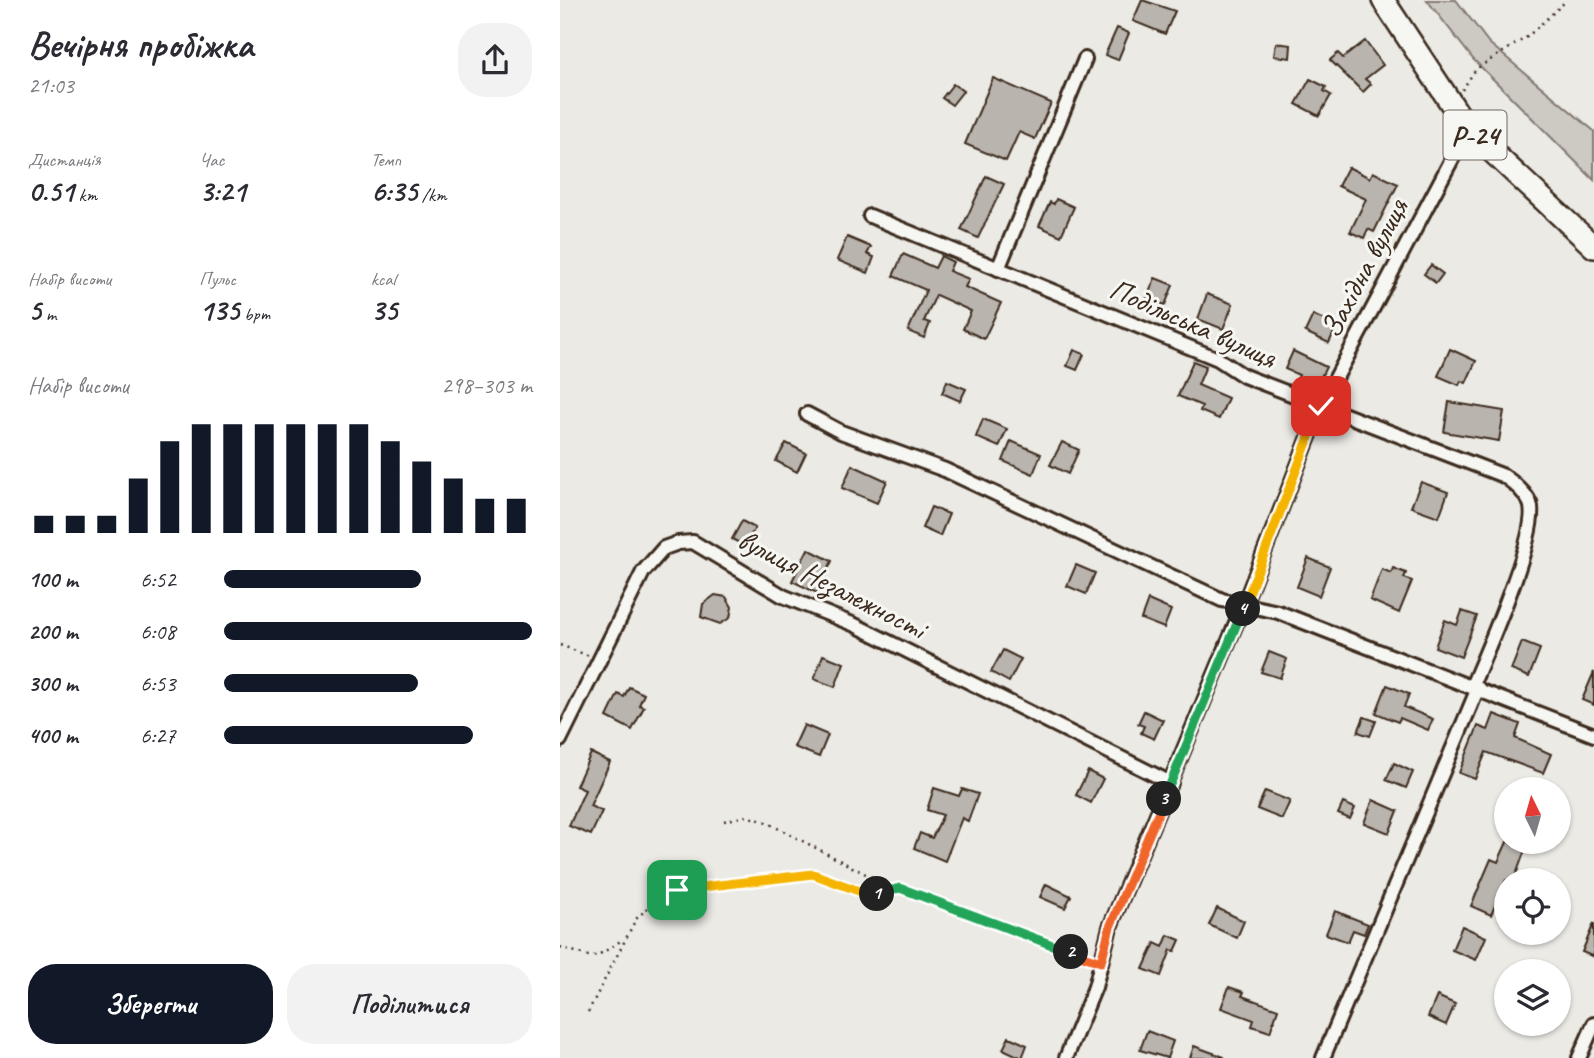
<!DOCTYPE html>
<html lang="uk">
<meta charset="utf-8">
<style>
:root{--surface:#fff;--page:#f2f2f3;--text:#2b2b33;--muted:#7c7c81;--accent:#111827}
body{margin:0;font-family:Caveat,sans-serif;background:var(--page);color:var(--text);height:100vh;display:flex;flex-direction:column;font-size:26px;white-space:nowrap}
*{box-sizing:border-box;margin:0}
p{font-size:23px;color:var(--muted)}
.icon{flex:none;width:38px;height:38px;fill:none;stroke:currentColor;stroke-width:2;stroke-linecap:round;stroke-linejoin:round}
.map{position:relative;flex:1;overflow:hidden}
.panel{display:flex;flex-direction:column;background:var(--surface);width:560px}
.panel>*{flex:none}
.needle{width:46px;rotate:355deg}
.controls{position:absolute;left:934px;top:777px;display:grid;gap:14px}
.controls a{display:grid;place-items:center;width:77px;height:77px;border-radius:50%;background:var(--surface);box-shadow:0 2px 5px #0004;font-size:35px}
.pin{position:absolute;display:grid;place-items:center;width:60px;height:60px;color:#fff;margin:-30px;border-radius:14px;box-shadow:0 4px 10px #0006}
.km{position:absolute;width:35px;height:35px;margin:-18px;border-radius:50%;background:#222;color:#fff;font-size:19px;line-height:35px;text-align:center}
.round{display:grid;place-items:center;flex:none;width:74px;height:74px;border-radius:28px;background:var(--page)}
.head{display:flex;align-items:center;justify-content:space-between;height:119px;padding:0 28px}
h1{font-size:38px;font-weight:600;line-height:52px}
.figures{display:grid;grid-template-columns:repeat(3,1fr);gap:10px;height:119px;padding:7px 28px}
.figures div{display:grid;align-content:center}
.figures b{font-size:30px;font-weight:600}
.figures small{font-size:19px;font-weight:400}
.figures p{font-size:19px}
.chart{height:196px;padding:14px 28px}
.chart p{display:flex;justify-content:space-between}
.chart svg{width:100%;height:126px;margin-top:7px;stroke:var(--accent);stroke-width:6}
.action{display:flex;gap:14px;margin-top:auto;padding:14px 28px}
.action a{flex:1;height:80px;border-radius:28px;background:var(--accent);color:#fff;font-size:28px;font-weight:600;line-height:80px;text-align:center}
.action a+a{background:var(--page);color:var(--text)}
ul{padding:0 28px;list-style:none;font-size:23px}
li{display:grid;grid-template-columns:112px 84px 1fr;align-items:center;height:52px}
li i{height:18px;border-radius:9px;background:var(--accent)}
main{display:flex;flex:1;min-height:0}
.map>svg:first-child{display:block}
.green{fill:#cdcac4;stroke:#847a71;stroke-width:2}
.building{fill:#bab4ae;stroke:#3b2a1e;stroke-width:2}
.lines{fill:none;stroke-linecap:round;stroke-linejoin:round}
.minor-casing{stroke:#3b2a1e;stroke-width:18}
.primary-casing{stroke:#3b2a1e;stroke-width:26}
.path{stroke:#3b2a1e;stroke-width:2.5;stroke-dasharray:2 5;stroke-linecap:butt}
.minor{stroke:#f6f6f2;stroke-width:12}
.primary{stroke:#f6f6f2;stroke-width:21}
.split-1-casing{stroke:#fff;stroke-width:14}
.split-2-casing{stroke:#fff;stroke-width:14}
.split-3-casing{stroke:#fff;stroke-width:14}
.split-4-casing{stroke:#fff;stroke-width:14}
.split-5-casing{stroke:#fff;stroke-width:14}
.split-1{stroke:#f5b400;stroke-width:9}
.split-2{stroke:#22a559;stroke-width:9}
.split-3{stroke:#f0652b;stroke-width:9}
.split-4{stroke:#22a559;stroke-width:9}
.split-5{stroke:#f5b400;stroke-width:9}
.labels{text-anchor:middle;stroke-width:6;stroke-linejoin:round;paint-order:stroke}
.shield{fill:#f6f6f2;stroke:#73675e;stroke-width:2}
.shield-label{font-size:28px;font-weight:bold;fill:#3b2a1e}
.street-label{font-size:30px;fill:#3b2a1e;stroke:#f6f6f2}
</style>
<main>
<section class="panel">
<div class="head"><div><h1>Вечірня пробіжка</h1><p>21:03</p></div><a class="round"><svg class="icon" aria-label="share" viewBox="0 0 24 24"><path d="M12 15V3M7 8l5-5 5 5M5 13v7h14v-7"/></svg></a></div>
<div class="figures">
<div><p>Дистанція</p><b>0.51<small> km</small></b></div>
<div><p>Час</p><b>3:21</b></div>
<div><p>Темп</p><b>6:35<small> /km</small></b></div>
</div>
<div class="figures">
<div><p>Набір висоти</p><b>5<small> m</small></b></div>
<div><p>Пульс</p><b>135<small> bpm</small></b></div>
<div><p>kcal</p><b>35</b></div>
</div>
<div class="chart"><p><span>Набір висоти</span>298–303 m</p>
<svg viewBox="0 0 160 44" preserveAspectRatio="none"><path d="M5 44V38M15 44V38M25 44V38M35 44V25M45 44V12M55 44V6M65 44V6M75 44V6M85 44V6M95 44V6M105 44V6M115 44V12M125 44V19M135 44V25M145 44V32M155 44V32"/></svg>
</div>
<ul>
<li><b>100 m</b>6:52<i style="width:64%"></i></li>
<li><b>200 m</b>6:08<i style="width:100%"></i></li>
<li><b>300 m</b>6:53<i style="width:63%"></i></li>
<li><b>400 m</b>6:27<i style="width:81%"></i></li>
</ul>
<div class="action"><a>Зберегти</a><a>Поділитися</a></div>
</section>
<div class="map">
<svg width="1034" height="1058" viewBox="0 0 1034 1058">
<rect width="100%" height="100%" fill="#ebeae5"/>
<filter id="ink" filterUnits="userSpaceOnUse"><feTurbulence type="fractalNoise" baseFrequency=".0143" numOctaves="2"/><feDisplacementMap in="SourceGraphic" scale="14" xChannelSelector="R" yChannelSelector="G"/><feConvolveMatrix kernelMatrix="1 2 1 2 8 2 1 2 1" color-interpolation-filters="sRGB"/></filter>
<g filter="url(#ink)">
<!-- green -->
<polygon class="green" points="867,0 896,0 929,43 1034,131 1034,180 913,59"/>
<!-- building -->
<g class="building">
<polygon points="582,0 615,11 605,34 573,21"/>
<polygon points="557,28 569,33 558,60 545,55"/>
<polygon points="805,41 823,65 805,79 811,84 803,92 770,60 778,53 783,58"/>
<polygon points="716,43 731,45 730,58 714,56"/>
<polygon points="433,78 491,103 475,139 459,132 446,161 405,144"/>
<polygon points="750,79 766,87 764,91 771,95 759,116 736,104"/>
<polygon points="393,84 403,91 392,105 382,98"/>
<polygon points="788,167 810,178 813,172 838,184 814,232 808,229 804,238 790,232 806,199 778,186"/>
<polygon points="426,176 444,184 418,238 401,230"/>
<polygon points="496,199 514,207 501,236 479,226 490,202 494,204"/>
<polygon points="287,237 311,247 307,254 314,257 308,273 277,260"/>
<polygon points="343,254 375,268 381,256 393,262 389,271 409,279 405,287 441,303 424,339 403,329 411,311 376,295 364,321 370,323 364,338 348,331 366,290 333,276"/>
<polygon points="871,265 883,274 876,283 864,274"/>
<polygon points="595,278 613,285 605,305 587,298"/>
<polygon points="647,294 673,304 663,329 638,319"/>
<polygon points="753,315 777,326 769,343 745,332"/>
<polygon points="890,349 916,361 906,383 901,381 899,385 878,376"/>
<polygon points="514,350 524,354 517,370 507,366"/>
<polygon points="733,351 766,367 755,389 737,380 739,375 725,369"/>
<polygon points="633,361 646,366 638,385 668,398 659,419 640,411 642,406 618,396"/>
<polygon points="387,381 406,389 400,401 382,393"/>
<polygon points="889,402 944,411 939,441 884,432"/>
<polygon points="423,419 447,429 439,447 416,437"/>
<polygon points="451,441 481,454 473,474 443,461"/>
<polygon points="502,442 519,450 508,474 490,465"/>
<polygon points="226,443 246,453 237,472 216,461"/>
<polygon points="292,465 327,481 317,503 282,488"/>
<polygon points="861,482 888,492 879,517 851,507"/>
<polygon points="371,507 389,514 380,536 362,528"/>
<polygon points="182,521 195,528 185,546 172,539"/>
<polygon points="248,549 272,561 257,593 232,581"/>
<polygon points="748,558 770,567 759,596 737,587"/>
<polygon points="516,565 535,573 526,594 507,586"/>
<polygon points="833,568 846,573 844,578 852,581 839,613 810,600 822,569 831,573"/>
<polygon points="155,595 166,597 172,607 170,618 160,624 141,617 143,604"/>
<polygon points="588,600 611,610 604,628 581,619"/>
<polygon points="902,611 917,616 901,657 875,647 885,620 897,625"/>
<polygon points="962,642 980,649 969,677 951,670"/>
<polygon points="443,650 461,659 449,682 431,672"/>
<polygon points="709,652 727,659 720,678 701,672"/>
<polygon points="263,655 284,663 275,687 254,679"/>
<polygon points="1034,672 1034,705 1022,700"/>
<polygon points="827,685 849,694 844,707 873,719 868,730 840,718 838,722 816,713"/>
<polygon points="69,687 84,694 79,705 84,707 72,730 47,717 58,694 64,697"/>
<polygon points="584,711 603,720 594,739 581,733 584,726 578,724"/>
<polygon points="934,714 960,724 955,738 991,754 983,773 926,752 915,779 899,773 918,726 928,730"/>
<polygon points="804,717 816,721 810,736 798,732"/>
<polygon points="244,725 268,735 259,757 234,747"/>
<polygon points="31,753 50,762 30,806 42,811 31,835 9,826 25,790 16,786"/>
<polygon points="834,763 853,772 846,788 826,780"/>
<polygon points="528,771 543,779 531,803 516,795"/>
<polygon points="374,788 399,796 402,789 418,794 408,821 402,818 385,861 354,848 360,833 372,838 383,815 367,810"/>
<polygon points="705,791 730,801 722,819 697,809"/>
<polygon points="813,800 838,811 829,833 804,823"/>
<polygon points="783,803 795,808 790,819 778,814"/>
<polygon points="947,842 968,842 954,880 946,880 931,915 911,906 931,859 938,862"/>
<polygon points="486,884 511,896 505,908 480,897"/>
<polygon points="657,908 684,921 677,938 649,925"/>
<polygon points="775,911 808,924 804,934 793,930 788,942 766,934"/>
<polygon points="1034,923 1034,957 1022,952"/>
<polygon points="902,926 926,937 916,960 892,950"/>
<polygon points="608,935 620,940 615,951 611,950 601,976 583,969 595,943 603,947"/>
<polygon points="669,987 684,992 682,996 718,1009 710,1032 692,1026 694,1020 661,1008"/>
<polygon points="877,996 895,1004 886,1025 868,1017"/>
<polygon points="587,1031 613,1041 607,1058 580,1050"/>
<polygon points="449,1037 467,1045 462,1058 443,1049"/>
<polygon points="634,1046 664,1057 664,1058 630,1058"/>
</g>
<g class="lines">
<!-- minor casing -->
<g class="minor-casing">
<g id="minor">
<path d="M310 216 658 359 684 376 944 476C954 483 965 492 970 503 981 529 925 655 912 686"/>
<polyline points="438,269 525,59"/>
<polyline points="247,414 281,432 385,470 662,600 718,612 1034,735"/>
<polyline points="0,740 83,572 104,548 118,543 133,542 223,596 295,625 611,783"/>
<polyline points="506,1058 535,987 550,927 683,607 761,406 908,129"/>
<polyline points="763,1058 918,688"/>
<polyline points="1019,1058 1034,1024"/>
</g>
</g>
<!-- primary casing -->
<g class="primary-casing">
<polyline id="primary" points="823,0 908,129 1034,247"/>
</g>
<!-- path -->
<g class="path">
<polyline points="902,90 916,69 967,37 1007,0"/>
<polyline points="0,645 29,656"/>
<polyline points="164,821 185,816 204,821 325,884 528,958"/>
<path d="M0 947C38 958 27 963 62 940"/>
<polyline points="28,1012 76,919 95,901 117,890 253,874 307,894 340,888"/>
</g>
<!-- minor -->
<use href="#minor" class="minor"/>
<!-- primary -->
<use href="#primary" class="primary"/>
</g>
</g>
<g class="lines" filter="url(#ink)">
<!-- split-1 casing -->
<g class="split-1-casing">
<polyline id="split-1" points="117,890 253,874 307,894 317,894"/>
</g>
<!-- split-2 casing -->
<g class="split-2-casing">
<polyline id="split-2" points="317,894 340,888 511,952"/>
</g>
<!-- split-3 casing -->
<g class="split-3-casing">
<polyline id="split-3" points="511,952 541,962 550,927 604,799"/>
</g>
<!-- split-4 casing -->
<g class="split-4-casing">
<polyline id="split-4" points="604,799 683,609"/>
</g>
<!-- split-5 casing -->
<g class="split-5-casing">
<polyline id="split-5" points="683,609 761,406"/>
</g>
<!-- split-1 -->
<use href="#split-1" class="split-1"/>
<!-- split-2 -->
<use href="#split-2" class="split-2"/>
<!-- split-3 -->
<use href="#split-3" class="split-3"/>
<!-- split-4 -->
<use href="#split-4" class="split-4"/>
<!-- split-5 -->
<use href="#split-5" class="split-5"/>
</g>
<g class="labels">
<!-- shield labels -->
<rect class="shield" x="883.5" y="110.5" width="63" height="49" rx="5"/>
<g class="shield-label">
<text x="915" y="145">Р-24</text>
</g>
<!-- street labels -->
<g class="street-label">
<text transform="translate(804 268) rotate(-62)" y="10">Західна вулиця</text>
<text transform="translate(633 323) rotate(24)" y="10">Подільська вулиця</text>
<text transform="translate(272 584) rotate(27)" y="10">вулиця Незалежності</text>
</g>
</g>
</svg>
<div class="controls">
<a><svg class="needle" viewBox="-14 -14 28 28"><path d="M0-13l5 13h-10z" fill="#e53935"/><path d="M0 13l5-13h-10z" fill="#7c7c81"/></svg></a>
<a><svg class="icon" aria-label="locate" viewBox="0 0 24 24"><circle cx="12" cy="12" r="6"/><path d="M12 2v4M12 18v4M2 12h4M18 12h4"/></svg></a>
<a><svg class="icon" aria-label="layers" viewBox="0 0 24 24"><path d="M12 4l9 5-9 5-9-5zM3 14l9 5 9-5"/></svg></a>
</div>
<div class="pin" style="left:117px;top:890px;background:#1e9e55"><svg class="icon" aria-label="arrive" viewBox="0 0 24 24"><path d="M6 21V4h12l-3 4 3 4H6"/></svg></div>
<div class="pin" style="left:761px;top:406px;background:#d93025"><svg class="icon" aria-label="check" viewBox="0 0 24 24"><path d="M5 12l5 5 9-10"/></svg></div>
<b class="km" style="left:317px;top:894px">1</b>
<b class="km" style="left:511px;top:952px">2</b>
<b class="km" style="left:604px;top:799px">3</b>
<b class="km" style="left:683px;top:609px">4</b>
</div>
</main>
